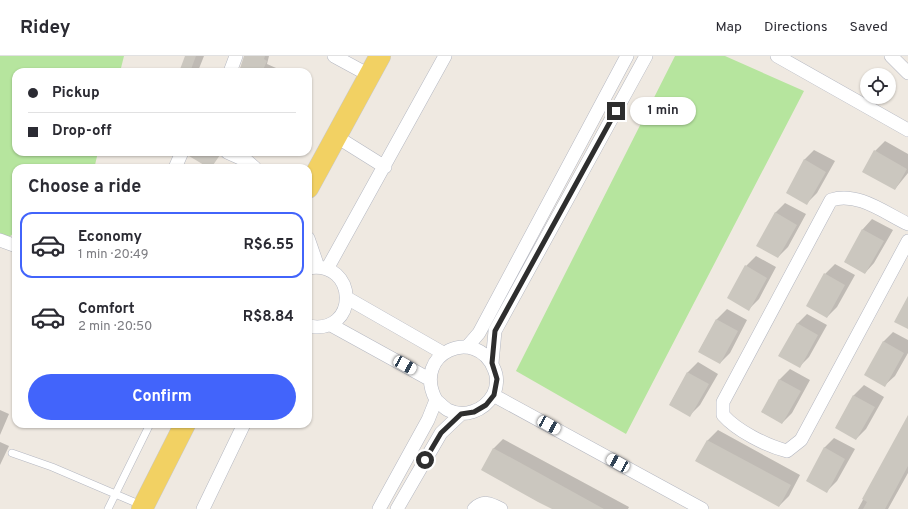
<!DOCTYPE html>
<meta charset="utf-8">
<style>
body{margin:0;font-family:Overpass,sans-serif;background:#f2f2f3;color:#2b2b33;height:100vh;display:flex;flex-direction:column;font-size:15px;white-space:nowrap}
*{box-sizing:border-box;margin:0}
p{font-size:13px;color:#7c7c81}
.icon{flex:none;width:22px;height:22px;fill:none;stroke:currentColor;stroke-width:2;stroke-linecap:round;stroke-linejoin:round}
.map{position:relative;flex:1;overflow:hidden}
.drawer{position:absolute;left:12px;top:108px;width:300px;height:264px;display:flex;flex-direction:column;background:#fff;border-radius:12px;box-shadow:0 1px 3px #0004}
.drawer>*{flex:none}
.top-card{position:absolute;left:12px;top:12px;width:300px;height:88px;border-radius:12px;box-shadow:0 1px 3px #0004;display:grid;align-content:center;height:88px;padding:0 16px;background:#fff}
.controls{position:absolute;left:860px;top:12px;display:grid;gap:8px}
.controls a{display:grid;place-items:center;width:36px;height:36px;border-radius:50%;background:#fff;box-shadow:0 1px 3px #0004;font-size:20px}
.end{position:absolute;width:18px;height:18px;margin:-9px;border:5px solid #2e2e2e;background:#fff;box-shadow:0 0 0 2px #fff}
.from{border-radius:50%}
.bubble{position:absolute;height:28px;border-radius:14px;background:#fff;box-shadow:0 1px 3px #0004;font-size:13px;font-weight:700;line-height:28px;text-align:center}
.car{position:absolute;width:12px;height:24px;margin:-12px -6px;border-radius:5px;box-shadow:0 0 3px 1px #0007;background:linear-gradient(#fff 24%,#345 0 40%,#fff 0 76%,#345 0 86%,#fff 0)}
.top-card b{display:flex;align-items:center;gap:14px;height:38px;font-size:15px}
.top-card b+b{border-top:1px solid #e1e1e2}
.top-card i{width:10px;height:10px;background:#2b2b33}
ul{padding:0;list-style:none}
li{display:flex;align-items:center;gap:12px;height:66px;margin:0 8px 6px;padding:0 8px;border:2px solid transparent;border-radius:12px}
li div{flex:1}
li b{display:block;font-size:15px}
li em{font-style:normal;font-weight:700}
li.active{border-color:#4264fb}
li>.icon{width:36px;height:36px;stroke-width:1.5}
h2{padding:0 16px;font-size:18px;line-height:48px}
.action{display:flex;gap:8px;margin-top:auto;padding:8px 16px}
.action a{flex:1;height:46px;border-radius:24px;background:#4264fb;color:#fff;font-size:16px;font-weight:700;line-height:46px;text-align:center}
header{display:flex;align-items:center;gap:24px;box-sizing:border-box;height:56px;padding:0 20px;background:#fff;border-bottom:1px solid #e1e1e2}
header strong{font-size:19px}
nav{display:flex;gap:22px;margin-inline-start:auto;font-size:14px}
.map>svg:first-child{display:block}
</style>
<header>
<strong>Ridey</strong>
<nav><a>Map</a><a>Directions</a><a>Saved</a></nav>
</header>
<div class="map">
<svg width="908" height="453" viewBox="0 0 908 453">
<rect width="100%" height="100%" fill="#efe9e1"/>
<path fill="#b6e59e" d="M0 0H124L120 16H16V96H98L95 109 92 112H16V175L0 189Z
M675 0H725L804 35 626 378 516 315Z"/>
<path fill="#0003" d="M186 0H204L198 15 200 16H180Z
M245 0H269L267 8 285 16H239Z
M885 85 908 98V117L895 133 875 95Z
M814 94 835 105 817 137 807 147 804 104Z
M785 147 806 158 788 191 778 201 775 157Z
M872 163 893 174 874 207 865 217 845 206 863 173Z
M756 200 776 211 759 243 749 253 746 210Z
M835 208 855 219 837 251 827 261 825 218Z
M727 253 747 264 730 297 720 307 699 295 717 263Z
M807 258 827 269 809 301 799 311 797 268Z
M893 276 908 284V297L895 320 885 329 883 286Z
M698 306 718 318 700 349 690 359 670 348 688 316Z
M790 313 810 324 792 357 782 367 762 356 780 323Z
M864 329 884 341 866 373 856 383 836 371 854 339Z
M0 354 9 358 0 379Z
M908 361V417L888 453H858Z
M718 374 800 419 789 440 779 450 697 404 708 384Z
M834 382 855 393 837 425 827 435 824 392Z
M503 383 629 451 628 453H555L493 393Z
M0 386 9 390 0 409Z"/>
<path fill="#cbc7bf" d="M185 0H196L190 16H179Z
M244 0H265L264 3 267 5 262 16H239Z
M874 94 907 113 895 134 862 116Z
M190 96H219L220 99 211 112H209L189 100Z
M804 103 826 116 807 149 786 137Z
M775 156 797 169 778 202 756 190Z
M862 173 884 185 865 218 844 206Z
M745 209 767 222 749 255 727 242Z
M824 217 845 229 827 262 806 250Z
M908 240V273L894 266Z
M716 263 738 275 720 308 698 296Z
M797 267 818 279 800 312 778 300Z
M883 285 904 297 885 331 864 319Z
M687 316 709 328 690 361 669 349Z
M779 323 801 335 782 368 761 356Z
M853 339 875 351 856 384 835 372Z
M908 359V410L885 453H863L867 446 862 443Z
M707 384 791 429 779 451 695 405Z
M824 391 845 403 827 437 806 425Z
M493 392 519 406 604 453H552L538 446 481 414Z"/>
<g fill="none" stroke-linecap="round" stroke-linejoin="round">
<g stroke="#b4b7c1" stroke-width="8">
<path id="service" d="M12 397 52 411 141 449
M108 453 150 368"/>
</g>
<g stroke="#b4b7c1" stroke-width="14">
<path id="minor" d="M334 0 369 19
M777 0 908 74
M891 0 908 17
M230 16 236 0
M337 81 385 111
M227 96 247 105 255 112
M175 112 182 96
M908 168C885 157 857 135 831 144L723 346V359C737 375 767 390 787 395L801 384 908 185
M308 182 318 211
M0 184 16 190
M308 212C358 203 360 280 308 270
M327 213 445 0
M347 242 443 297
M331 269 429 323
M467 291 479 277 627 0
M492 307 495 275 646 0
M493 339 702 453
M203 453 244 368
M379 453 428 364 436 344C411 296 477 270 494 313 498 321 497 332 493 339 484 355 464 362 448 354 444 352 440 347 436 344
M397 453 441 377 461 358
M474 453C483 444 490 447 501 453"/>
</g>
<g stroke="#c9c9c9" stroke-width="22">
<path id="primary" d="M308 132 380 0
M142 453 185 368"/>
</g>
<use href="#service" stroke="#fff" stroke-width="7"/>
<use href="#minor" stroke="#fff" stroke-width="13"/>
<use href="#primary" stroke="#f2d163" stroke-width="21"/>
</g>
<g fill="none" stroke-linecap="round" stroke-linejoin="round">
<path stroke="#2e2e2e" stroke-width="5" d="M425 404 441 377 461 358 474 356 486 349 494 339 497 323 492 307 495 275 616 55"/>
</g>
</svg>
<div class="controls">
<a><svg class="icon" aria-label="locate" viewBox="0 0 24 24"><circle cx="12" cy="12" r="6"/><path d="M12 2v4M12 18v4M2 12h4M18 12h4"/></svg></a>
</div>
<i class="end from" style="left:425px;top:404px"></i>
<i class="end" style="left:616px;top:55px"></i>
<div class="bubble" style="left:630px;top:41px;width:66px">1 min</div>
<i class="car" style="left:405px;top:309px;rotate:119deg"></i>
<i class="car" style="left:549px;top:369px;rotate:119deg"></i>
<i class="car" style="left:618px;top:407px;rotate:299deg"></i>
<div class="top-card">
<b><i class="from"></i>Pickup</b>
<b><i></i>Drop-off</b>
</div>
<section class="drawer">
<h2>Choose a ride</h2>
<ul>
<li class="active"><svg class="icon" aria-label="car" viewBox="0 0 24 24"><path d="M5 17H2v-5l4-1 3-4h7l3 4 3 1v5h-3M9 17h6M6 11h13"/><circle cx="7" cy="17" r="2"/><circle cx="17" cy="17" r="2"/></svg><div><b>Economy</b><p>1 min · 20:49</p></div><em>R$6.55</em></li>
<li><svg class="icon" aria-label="car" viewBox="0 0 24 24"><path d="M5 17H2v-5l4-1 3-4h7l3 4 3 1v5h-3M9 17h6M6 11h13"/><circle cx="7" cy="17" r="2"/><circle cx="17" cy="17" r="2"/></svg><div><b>Comfort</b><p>2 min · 20:50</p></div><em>R$8.84</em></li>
</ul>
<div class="action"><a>Confirm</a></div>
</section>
</div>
